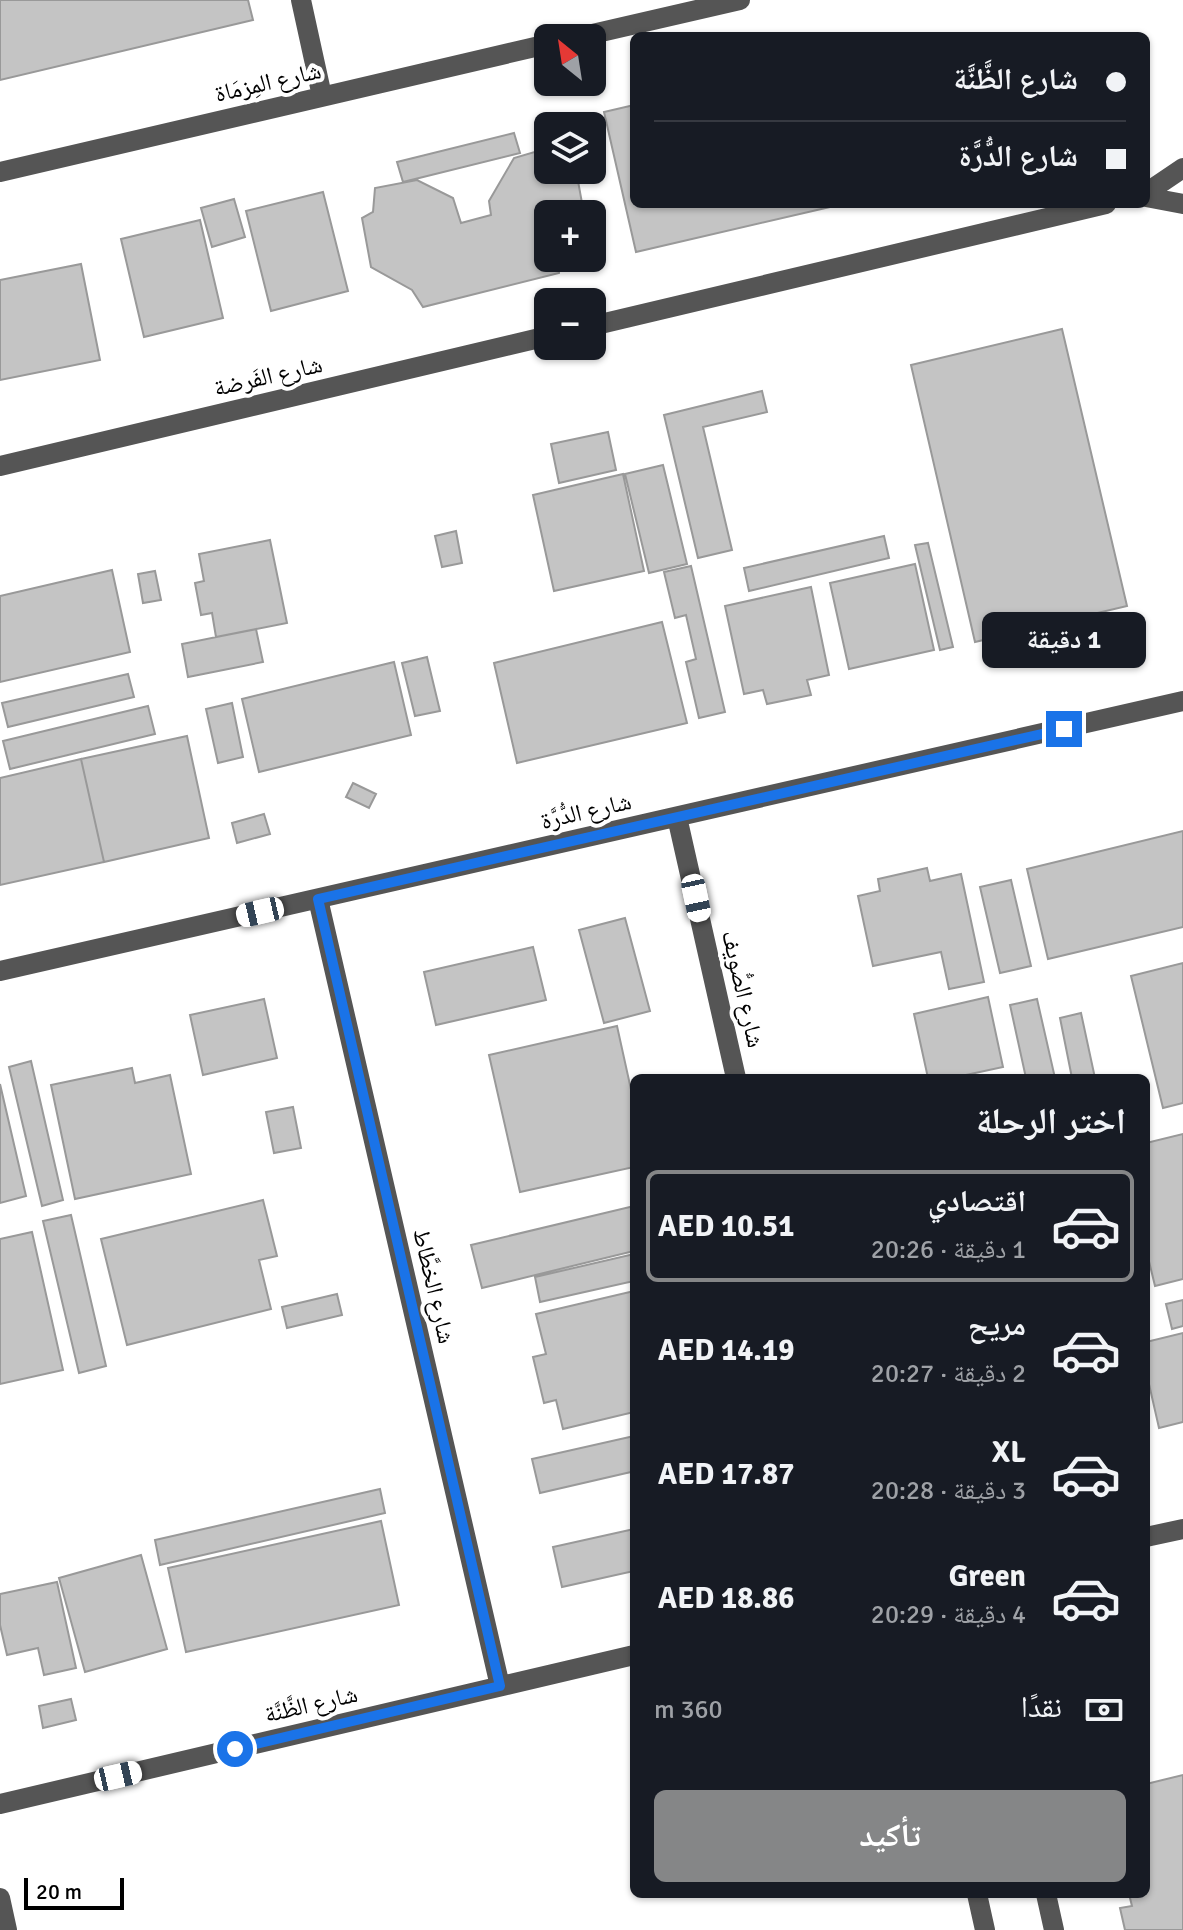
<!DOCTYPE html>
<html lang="ar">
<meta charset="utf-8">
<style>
body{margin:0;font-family:Signika,"Noto Naskh Arabic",sans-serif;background:#20242c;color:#f1f3f6;direction:rtl;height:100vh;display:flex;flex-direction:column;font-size:30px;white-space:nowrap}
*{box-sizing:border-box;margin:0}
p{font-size:26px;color:#9ea1a6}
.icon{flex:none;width:44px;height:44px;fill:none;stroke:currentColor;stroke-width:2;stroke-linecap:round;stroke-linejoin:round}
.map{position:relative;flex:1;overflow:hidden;direction:ltr}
.details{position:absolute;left:630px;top:1074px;width:520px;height:824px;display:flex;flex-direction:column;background:#171b24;border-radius:12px;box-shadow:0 2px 6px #0004;direction:rtl}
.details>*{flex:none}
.top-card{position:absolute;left:630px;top:32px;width:520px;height:176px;border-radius:12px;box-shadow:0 2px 6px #0004;direction:rtl;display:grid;align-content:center;height:176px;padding:0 24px;background:#171b24}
.needle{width:52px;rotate:330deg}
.controls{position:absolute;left:534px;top:24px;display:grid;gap:16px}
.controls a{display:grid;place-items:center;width:72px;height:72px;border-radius:12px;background:#171b24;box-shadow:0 2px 6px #0004;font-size:40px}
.scale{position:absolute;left:24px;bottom:20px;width:100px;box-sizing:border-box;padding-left:8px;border:4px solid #000;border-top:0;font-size:22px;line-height:28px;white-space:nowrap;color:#000;-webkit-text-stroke:6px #fff;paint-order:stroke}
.end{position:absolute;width:36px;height:36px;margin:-18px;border:10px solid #1a73e8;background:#fff;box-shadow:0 0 0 4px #fff}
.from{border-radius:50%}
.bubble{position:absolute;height:56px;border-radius:12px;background:#171b24;box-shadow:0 2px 6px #0004;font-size:26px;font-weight:700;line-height:56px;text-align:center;direction:rtl}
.car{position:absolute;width:24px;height:48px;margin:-24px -12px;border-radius:10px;box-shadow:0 0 6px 2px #0007;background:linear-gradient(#fff 24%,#345 0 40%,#fff 0 76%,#345 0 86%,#fff 0)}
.top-card b{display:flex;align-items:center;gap:28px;height:76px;font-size:30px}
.top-card b+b{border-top:2px solid #363941}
.top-card i{width:20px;height:20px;background:#f1f3f6}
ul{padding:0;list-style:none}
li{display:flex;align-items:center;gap:24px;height:112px;margin:0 16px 12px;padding:0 8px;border:4px solid transparent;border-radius:12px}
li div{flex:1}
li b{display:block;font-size:30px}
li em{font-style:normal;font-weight:700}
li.active{border-color:#858687}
li>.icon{width:72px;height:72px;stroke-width:1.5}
h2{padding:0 24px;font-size:36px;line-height:96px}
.pay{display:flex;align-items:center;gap:20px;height:88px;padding:0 24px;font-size:30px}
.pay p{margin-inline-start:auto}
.action{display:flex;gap:16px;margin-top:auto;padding:16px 24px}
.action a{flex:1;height:92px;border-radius:12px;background:#858687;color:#fff;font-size:32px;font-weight:700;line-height:92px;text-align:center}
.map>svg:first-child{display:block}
</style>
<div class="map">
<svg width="1183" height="1930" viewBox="0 0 1183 1930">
<rect width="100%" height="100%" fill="#fff"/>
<path fill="#c4c4c4" stroke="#999" stroke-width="2" d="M0 0H248L253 20 0 80Z
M634 105V204H843L636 252 604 112Z
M514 133 520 153 403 182 397 162Z
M548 148V170H576L584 214H548V258H560L559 273 423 307 412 290 371 267 362 218 373 212 375 188 417 180 453 198 461 223 491 215 489 201 514 158Z
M323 192 348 291 271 311 246 211Z
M234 199 245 237 212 247 201 208Z
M200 220 223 318 144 337 121 239Z
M81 264 100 360 0 380V280Z
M1062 329 1127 606 975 642 911 365Z
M762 391 767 412 703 427 732 550 698 558 664 415Z
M608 432 616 470 559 483 551 444Z
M663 465 687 564 649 573 625 474Z
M623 474 644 571 554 591 533 495Z
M456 531 462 563 442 567 435 536Z
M884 536 889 558 749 591 744 568Z
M270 540 287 623 216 637 212 613 201 615 195 583 204 581 199 554Z
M928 543 953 647 940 650 915 545Z
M915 564 934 650 849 669 830 583Z
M691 566 725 712 699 718 686 662 696 659 686 615 675 618 664 572Z
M112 570 130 652 0 682V596Z
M155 571 161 600 143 603 138 574Z
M811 587 829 675 807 680 811 695 767 704 763 690 744 694 725 606Z
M662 622 687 723 517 763 494 663Z
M256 629 263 662 188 677 182 644Z
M427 657 440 711 415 716 402 663Z
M394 662 411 735 259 772 242 699Z
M128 674 134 697 8 727 2 703Z
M232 703 243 757 218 763 206 709Z
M148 706 155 734 10 769 3 741Z
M187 736 209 838 104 862 81 759Z
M81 759 104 862 0 885V778Z
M353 783 376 794 369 808 346 797Z
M264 814 270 834 237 843 232 823Z
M1183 831V927L1048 959 1027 869Z
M927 868 930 881 961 874 984 982 949 989 941 952 873 966 858 896 880 891 878 879Z
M1011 880 1031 966 1000 973 980 887Z
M625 918 650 1011 604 1023 579 930Z
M533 947 546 1000 436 1025 424 972Z
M1183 963V1103L1163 1108 1131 976Z
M988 997 1003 1067 952 1078H928L914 1014Z
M264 999 277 1058 203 1075 190 1015Z
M1037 999 1055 1078H1026L1010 1005Z
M1081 1013 1095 1078H1072L1060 1018Z
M617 1026 634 1103V1167L520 1192 489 1055Z
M31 1061 63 1200 42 1206 9 1067Z
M132 1068 135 1083 170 1075 191 1174 75 1199 51 1085Z
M0 1084 26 1196 0 1203Z
M293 1107 301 1148 274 1153 266 1112Z
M1183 1134V1279L1155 1286 1146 1249V1143Z
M263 1200 277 1256 259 1260 271 1309 127 1345 101 1239Z
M634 1206V1251L482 1288 471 1245Z
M71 1215 106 1366 79 1373 43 1221Z
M32 1232 63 1370 0 1384V1239Z
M634 1254V1281L540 1302 535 1277Z
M634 1291V1412L563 1429 556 1400 544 1403 533 1357 546 1354 536 1314Z
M337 1294 342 1315 287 1328 282 1307Z
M1183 1300V1326L1172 1329 1166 1304Z
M1183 1333V1422L1159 1428 1146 1371V1342Z
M634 1436V1488L631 1472 540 1493 532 1459Z
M380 1489 385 1513 160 1565 155 1540Z
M381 1521 399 1605 186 1652 168 1568Z
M634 1529V1571L562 1587 553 1547Z
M141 1555 167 1649 85 1672 59 1578Z
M57 1582 76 1668 44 1675 38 1648 7 1655 0 1625V1594Z
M71 1699 76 1720 43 1728 39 1706Z
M1183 1775V1930H1125L1120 1908 1132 1906 1129 1894H1146V1784Z"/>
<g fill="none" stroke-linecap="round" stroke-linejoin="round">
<path stroke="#555" stroke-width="20" d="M301 0 322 96
M575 38 740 0
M0 172 548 44
M1146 193 1183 168
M1146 197 1183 204
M592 326 1106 204
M0 466 548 336
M677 817 736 1078
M318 899 500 1686
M0 971 1183 701
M1146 1537 1183 1529
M0 1804 634 1655
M977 1894 985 1930
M1046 1894 1054 1930
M0 1898 7 1930"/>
</g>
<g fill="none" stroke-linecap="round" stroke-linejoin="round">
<path stroke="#1a73e8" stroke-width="10" d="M235 1749 500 1686 318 899 1064 729"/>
</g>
<g text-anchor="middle" stroke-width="8" stroke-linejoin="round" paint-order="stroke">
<g font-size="24" fill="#000" stroke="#fff">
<text transform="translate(268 82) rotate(-13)" y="8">شارع المِزمَاة</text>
<text transform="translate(268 376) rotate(-13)" y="8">شارع الفَرضة</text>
<text transform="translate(586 811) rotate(-13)" y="8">شارع الدُّرَّة</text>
<text transform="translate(743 989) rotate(77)" y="8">شارع الصُّويف</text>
<text transform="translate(434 1286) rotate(77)" y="8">شارع الخطَّاط</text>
<text transform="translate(311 1704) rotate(-13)" y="8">شارع الظَّنَّة</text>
</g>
</g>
</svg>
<div class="controls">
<a><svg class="needle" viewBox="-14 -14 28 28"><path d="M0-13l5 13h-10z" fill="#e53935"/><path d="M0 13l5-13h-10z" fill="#9ea1a6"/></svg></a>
<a><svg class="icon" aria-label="layers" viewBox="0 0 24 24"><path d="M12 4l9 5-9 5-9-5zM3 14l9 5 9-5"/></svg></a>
<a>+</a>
<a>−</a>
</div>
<div class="scale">20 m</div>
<i class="end from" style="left:235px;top:1749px"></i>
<i class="end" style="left:1064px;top:729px"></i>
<div class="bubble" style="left:982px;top:612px;width:164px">1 دقيقة</div>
<i class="car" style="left:696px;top:898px;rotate:168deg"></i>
<i class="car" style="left:260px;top:912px;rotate:257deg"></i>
<i class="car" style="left:118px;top:1776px;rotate:77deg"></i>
<div class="top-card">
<b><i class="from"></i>شارع الظَّنَّة</b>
<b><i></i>شارع الدُّرَّة</b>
</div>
<section class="details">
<h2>اختر الرحلة</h2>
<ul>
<li class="active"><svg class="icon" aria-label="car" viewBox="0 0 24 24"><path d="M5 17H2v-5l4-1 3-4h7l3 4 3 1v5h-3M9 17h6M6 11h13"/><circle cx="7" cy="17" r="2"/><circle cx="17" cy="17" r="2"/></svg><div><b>اقتصادي</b><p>1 دقيقة · 20:26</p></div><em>AED 10.51</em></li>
<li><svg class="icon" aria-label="car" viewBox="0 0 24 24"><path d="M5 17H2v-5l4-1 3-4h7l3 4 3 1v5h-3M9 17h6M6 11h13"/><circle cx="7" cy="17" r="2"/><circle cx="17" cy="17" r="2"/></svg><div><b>مريح</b><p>2 دقيقة · 20:27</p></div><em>AED 14.19</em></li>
<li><svg class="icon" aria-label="car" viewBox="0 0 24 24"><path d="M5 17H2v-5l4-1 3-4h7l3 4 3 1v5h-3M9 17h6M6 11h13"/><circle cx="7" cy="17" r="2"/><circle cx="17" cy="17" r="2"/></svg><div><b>XL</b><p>3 دقيقة · 20:28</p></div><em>AED 17.87</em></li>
<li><svg class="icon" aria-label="car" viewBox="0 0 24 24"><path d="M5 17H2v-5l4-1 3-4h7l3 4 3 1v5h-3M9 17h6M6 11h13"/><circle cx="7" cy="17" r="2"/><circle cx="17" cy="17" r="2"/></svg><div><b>Green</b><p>4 دقيقة · 20:29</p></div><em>AED 18.86</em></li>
</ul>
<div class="pay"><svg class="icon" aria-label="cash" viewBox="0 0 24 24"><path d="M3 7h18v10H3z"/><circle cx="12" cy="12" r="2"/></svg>نقدًا<p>360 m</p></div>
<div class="action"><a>تأكيد</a></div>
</section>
</div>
